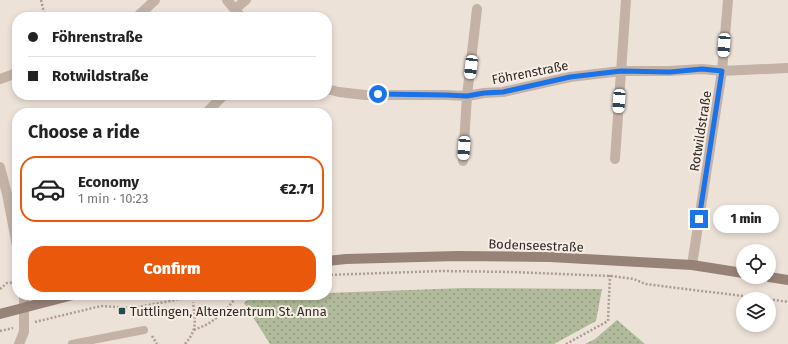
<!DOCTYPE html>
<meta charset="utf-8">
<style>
body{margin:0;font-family:"Fira Sans",sans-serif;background:#f6f6f6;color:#222;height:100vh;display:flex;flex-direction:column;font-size:15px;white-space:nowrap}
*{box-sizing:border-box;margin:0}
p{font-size:13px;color:#767676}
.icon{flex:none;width:22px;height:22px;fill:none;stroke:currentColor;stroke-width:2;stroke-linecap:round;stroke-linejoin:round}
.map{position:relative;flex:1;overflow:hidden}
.drawer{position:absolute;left:12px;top:108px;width:320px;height:192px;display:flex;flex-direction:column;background:#fff;border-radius:16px;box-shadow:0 2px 6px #0003}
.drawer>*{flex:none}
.hud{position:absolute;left:12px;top:12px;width:320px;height:88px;border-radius:16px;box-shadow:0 2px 6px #0003;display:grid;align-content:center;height:88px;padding:0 16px;background:#fff}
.buttons{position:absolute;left:736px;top:244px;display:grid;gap:8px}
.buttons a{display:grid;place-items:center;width:40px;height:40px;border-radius:50%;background:#fff;box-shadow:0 2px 6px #0003;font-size:20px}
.end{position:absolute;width:18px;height:18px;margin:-9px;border:5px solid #1a73e8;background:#fff;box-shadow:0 0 0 2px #fff}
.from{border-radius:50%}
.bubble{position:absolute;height:28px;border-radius:14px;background:#fff;box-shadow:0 2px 6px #0003;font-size:13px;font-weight:800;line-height:28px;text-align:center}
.car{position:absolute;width:12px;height:24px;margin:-12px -6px;border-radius:5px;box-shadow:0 0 3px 1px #0007;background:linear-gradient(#fff 24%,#345 0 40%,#fff 0 76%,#345 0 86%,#fff 0)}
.hud b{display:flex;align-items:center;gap:14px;height:38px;font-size:15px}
.hud b+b{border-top:1px solid #e0e0e0}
.hud i{width:10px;height:10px;background:#222}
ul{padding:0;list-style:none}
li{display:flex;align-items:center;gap:12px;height:66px;margin:0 8px 6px;padding:0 8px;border:2px solid transparent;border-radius:16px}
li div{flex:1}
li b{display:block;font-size:15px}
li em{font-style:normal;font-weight:800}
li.on{border-color:#ea580c}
li>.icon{width:36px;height:36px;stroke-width:1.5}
h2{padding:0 16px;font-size:18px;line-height:48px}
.primary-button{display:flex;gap:8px;margin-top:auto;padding:8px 16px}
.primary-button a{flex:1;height:46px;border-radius:16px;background:#ea580c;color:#fff;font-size:16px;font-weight:800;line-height:46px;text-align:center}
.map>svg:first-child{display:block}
</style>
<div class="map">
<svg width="788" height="344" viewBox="0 0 788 344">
<defs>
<pattern id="grass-dots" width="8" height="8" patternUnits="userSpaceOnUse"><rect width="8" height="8" fill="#b1ba9a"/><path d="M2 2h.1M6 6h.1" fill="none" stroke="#91977d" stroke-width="1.8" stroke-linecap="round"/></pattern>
</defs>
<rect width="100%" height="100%" fill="#ede2d8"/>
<path fill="url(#grass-dots)" d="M464 288 602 289 596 321 554 344H270L244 303 253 295H327V293Z
M617 320 645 344H585L595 339Z"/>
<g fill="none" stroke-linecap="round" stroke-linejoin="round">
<path stroke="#af9c91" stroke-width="2.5" stroke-dasharray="2 2" stroke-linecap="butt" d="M41 0 45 17
M327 275 442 271 513 272 610 276 634 279 645 284 767 299
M0 289 7 283 17 282
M769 299 788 302
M35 322 101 306 132 308 203 295
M194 330 208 324 222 314 236 298 237 295
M0 331 13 328
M152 336 157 344
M185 344C198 329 195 320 193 302
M566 344 608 321 610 275"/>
<path stroke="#c4b2a6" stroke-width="8" d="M72 344 144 330"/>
<path stroke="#c4b2a6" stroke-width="10" d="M227 0 241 17
M235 9 246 0
M137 17 155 0
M0 79 17 73
M327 89 339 92 365 95H446L467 96 484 93 503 92 570 77 621 71H669L702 69 722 71 788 68
M206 113 224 95
M615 159 626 0
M463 161 467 96 477 9
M0 167 7 194 17 246
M692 265 722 71 728 0
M19 344 24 332V295"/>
<path stroke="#978278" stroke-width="10" d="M327 261 346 259 457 256 550 257 692 265 743 273
M769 277 788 280
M0 314 73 295"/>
</g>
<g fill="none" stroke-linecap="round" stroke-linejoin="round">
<path stroke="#1a73e8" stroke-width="5" d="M378 94 446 95 467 96 484 93 503 92 570 77 621 71 670 72 702 69 722 71 699 219"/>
</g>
<rect fill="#214d4d" stroke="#f6ede4" stroke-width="1.5" x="118" y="307" width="8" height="8" rx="2"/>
<g text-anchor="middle" stroke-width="4" stroke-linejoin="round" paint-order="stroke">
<g font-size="13" fill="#312926" stroke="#f6ede4">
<text transform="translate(530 72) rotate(-11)" y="5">Föhrenstraße</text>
<text transform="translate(700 131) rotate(-81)" y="5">Rotwildstraße</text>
<text transform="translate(536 245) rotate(2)" y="5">Bodenseestraße</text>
</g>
<g font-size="13" fill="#312926" stroke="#f6ede4" text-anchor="start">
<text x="130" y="316">Tuttlingen, Altenzentrum St. Anna</text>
</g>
</g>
</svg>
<div class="buttons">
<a><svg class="icon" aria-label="locate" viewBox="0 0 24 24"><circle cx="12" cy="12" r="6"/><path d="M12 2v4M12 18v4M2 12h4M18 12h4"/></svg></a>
<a><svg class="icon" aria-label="layers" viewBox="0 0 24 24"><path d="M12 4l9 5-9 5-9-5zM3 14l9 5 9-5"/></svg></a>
</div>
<i class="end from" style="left:378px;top:94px"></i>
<i class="end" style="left:699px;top:219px"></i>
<div class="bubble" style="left:713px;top:205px;width:66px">1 min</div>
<i class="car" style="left:724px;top:45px;rotate:184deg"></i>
<i class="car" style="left:471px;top:67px;rotate:187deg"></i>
<i class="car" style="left:619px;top:101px;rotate:184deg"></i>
<i class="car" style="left:464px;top:148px;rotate:184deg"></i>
<div class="hud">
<b><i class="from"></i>Föhrenstraße</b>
<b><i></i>Rotwildstraße</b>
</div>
<section class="drawer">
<h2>Choose a ride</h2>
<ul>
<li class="on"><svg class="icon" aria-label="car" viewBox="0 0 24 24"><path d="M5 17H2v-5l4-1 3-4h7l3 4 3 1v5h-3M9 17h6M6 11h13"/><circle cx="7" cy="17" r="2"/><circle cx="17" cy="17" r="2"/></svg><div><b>Economy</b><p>1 min · 10:23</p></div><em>€2.71</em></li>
</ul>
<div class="primary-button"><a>Confirm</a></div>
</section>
</div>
